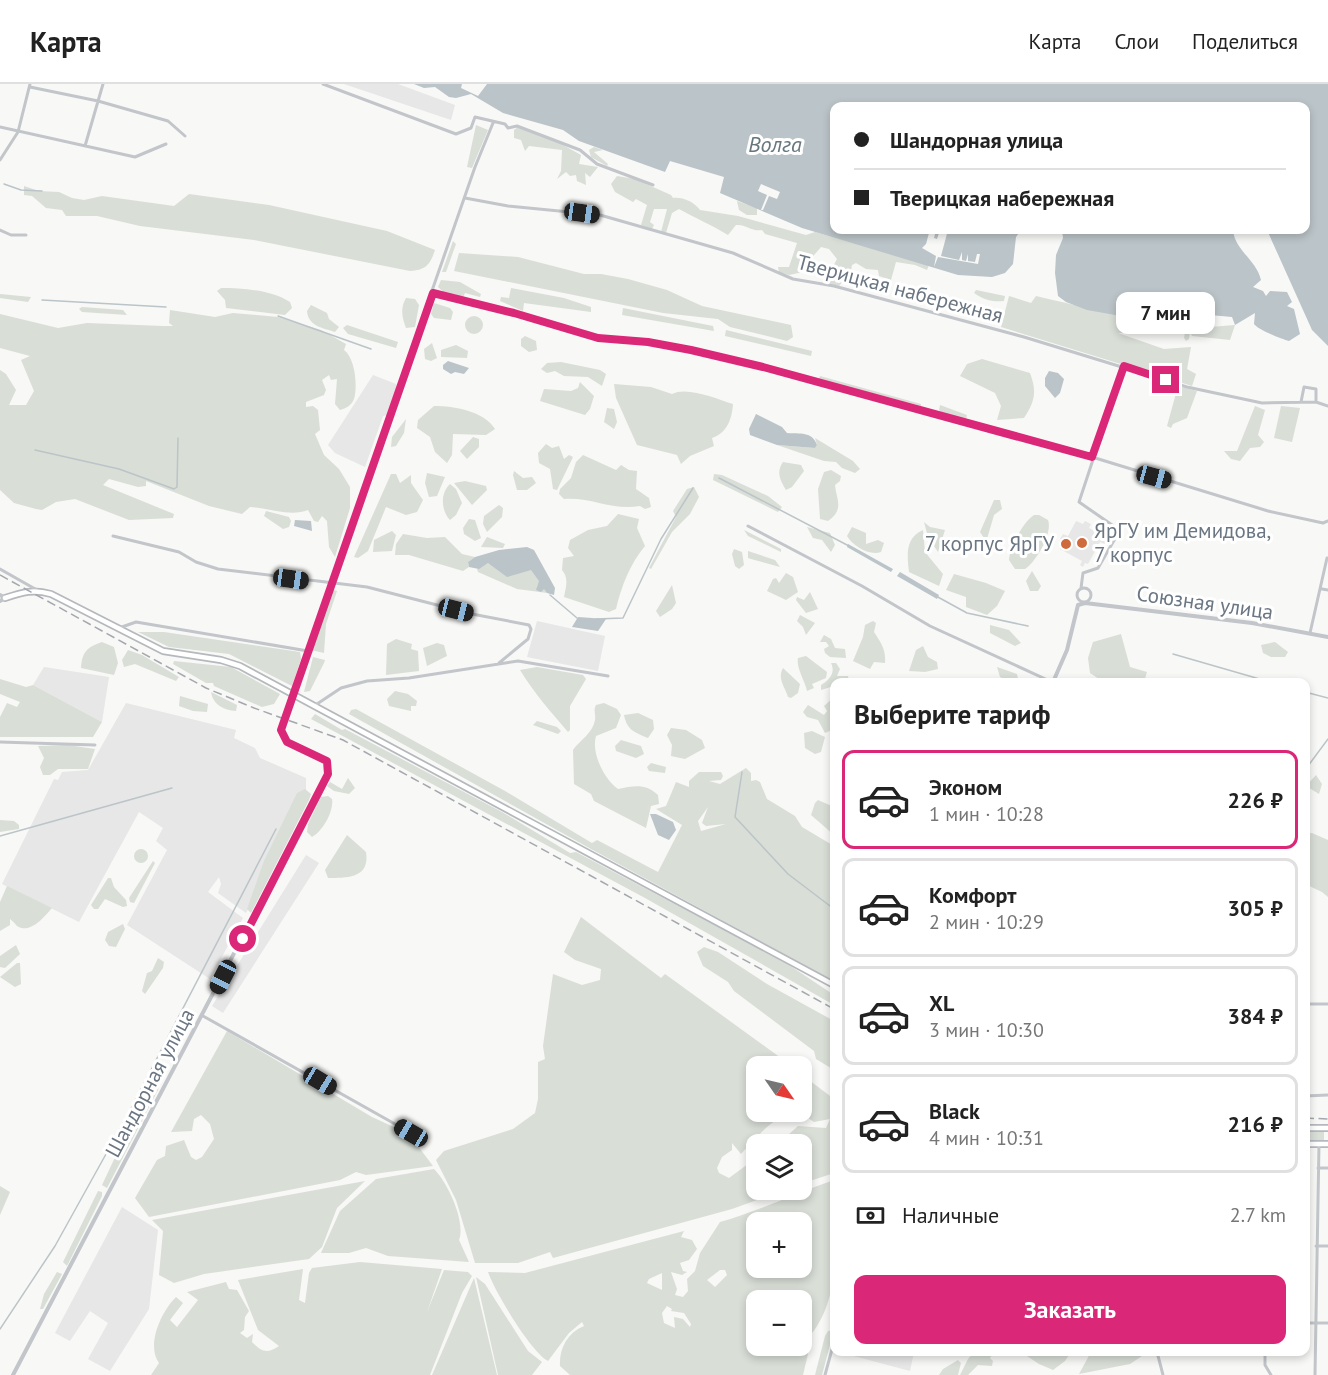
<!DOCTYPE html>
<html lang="ru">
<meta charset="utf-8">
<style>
body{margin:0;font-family:"PT Sans",sans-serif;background:#f2f2f2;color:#222;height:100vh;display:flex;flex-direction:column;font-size:22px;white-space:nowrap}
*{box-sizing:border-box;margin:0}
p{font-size:20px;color:#767676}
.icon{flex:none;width:33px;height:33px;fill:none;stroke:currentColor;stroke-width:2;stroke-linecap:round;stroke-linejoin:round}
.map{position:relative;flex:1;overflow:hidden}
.sheet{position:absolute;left:830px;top:594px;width:480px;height:678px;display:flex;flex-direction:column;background:#fff;border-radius:12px;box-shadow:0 3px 9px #0003}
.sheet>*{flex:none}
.guide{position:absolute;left:830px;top:18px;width:480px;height:132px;border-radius:12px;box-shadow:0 3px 9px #0003;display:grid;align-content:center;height:132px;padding:0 24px;background:#fff}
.needle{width:39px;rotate:124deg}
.tools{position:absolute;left:746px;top:972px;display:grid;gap:12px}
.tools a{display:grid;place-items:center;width:66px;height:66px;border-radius:12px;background:#fff;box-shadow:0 3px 9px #0003;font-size:30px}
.end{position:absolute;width:27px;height:27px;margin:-14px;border:8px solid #db2777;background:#fff;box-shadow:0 0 0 3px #fff}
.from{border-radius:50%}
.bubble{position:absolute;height:42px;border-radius:12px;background:#fff;box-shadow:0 3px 9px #0003;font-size:20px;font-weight:700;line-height:42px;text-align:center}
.car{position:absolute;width:18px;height:36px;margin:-18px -9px;border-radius:8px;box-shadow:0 0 4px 2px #0007;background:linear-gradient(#222 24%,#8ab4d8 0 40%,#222 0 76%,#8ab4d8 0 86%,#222 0)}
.guide b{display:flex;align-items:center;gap:21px;height:57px;font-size:22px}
.guide b+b{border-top:2px solid #e0e0e0}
.guide i{width:15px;height:15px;background:#222}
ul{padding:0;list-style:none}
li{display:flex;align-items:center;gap:18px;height:99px;margin:0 12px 9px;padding:0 12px;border:3px solid #e0e0e0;border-radius:12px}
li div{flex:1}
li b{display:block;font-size:22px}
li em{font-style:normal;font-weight:700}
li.selected{border-color:#db2777}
li>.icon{width:54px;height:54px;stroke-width:1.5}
h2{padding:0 24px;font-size:27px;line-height:72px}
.pay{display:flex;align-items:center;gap:15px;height:66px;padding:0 24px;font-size:22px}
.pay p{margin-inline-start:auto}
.cta{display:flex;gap:12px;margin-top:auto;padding:12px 24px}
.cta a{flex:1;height:69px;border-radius:12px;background:#db2777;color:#fff;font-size:24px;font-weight:700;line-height:69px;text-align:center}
header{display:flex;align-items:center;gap:36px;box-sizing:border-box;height:84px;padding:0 30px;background:#fff;border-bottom:2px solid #e0e0e0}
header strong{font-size:28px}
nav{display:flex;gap:33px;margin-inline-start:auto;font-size:21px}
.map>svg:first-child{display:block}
</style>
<header>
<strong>Карта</strong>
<nav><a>Карта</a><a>Слои</a><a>Поделиться</a></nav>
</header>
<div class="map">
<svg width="1328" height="1291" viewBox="0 0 1328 1291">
<rect width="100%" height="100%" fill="#f8f8f6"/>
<path fill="#e6e7e6" d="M344 0H398L455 21 451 36Z
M373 291 396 300 397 306 387 331 383 332 365 383 335 369 328 361Z
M1076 437 1083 440 1085 437 1091 440 1089 444 1104 452 1103 454 1106 457 1105 460 1100 458 1088 480 1085 479 1083 483 1080 481 1082 477 1060 465 1064 458 1060 455 1063 450 1068 452Z
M537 537 605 552 598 587 527 573Z
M44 583 109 593 102 638 33 601Z
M126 619 236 646 234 654 255 664 260 674 306 694V710L246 829 218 809 221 800 219 793 208 808 243 834 210 895 127 841 167 766 156 757 163 744 139 728 79 838 2 800 54 695 58 696 62 688 88 686Z
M306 771 319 779 223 929 212 922Z
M122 1123 158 1146 149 1225 110 1287 88 1275 108 1239 90 1227 70 1257 55 1249Z
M851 1268H914L910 1287 850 1271Z"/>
<path fill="#d9ded7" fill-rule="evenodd" d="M476 41 488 46 472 84 467 83Z
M518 43 556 57 581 71 579 80 598 83 590 93 585 89 586 101 577 97 576 91 570 92 566 88 557 95 561 87 562 66 529 62 525 67 521 56 514 54V46Z
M594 63 603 66 594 68 608 80 607 82 591 73 589 66Z
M617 92 635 95 671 111 673 114C683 113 694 118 700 126L738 132 806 151 815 148 929 181 927 186 915 181 896 178 891 196 879 192 878 186 866 185 856 179 852 181 851 187 839 202 824 199 823 187H828L829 190 837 175 829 165 821 163 809 177 808 187 789 191 779 188 778 183H789L797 159 765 150 762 146C752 148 746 140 736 141L728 151C712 141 695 134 679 125L672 129 666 149 661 148 667 125H654L650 138 654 141 652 145 641 141 647 121 636 115 633 118 615 108 611 100Z
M24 102 39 107 59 108 72 114 84 116 102 112 174 122 189 110 269 121 387 147 435 166C430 181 426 186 410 187L254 156 140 142 97 132H66L62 126 46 124 32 112 24 111Z
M737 117 757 124V131H747L739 126Z
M453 157 456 160 446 188H442Z
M459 169 518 173 584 190H601L628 195 667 206 702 222 791 241 793 253 787 257 730 243 718 235 663 229 454 187Z
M441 196 460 198 481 210 480 213 465 209 462 216 449 213 438 203Z
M221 204C243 204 271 206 290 218L292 224 285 231 226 224 225 216 217 207Z
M511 204 564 214 591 223V228L524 219 523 227 500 217 501 213 509 214Z
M976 206 1005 212 1004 217C992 218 984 216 974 209Z
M0 210 31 213 28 218 0 214Z
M1009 212 1031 219 1036 212C1075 221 1113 231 1154 236V249H1118L1164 265 1191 263 1187 285 1196 290 1192 302 1001 243Z
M406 214 415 215 419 221 415 243 406 244C402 234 400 224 406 214Z
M434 219 450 224 453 228 451 236 434 234 431 230Z
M311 221 327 229 329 235 339 243 335 248C323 244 308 242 307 227Z
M82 223 123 226 127 231 82 228 79 225Z
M623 224 713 242 714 247 622 231Z
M170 226 215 233 233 229 278 233 321 246 346 260 344 266C355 274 358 302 354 315 351 322 346 324 340 326L335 320 337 295 331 296 329 291 322 296 326 306 324 311 306 318V323L313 322 318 326 320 346 315 350 324 371 339 385 350 403V424L335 473 329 463 327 437 322 432 318 438 314 437 308 426C290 433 270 424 250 423L242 430 209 422 146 397V402L138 403 109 395 103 401 174 430 173 434 129 436 75 415 56 418 42 426 36 425 14 419 0 406V286L6 290 16 306 9 321H26L34 307 21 276 30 272 0 264V230L58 244 87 239 163 242H173L169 239Z
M465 241a9 9 0 1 1 18 0a9 9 0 1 1-18 0Z
M347 241 398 258 396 264 348 250 343 244Z
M1235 241 1230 256 1192 252 1190 248 1189 255 1186 257 1184 254 1186 243Z
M726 246 812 267 811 272 725 252Z
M525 252 536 257 537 266 529 268 521 262V255Z
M432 259 437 274 431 277 425 275 424 265Z
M456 261 468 267 467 274 441 273V266Z
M982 275 1030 289C1037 308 1035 317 1024 334L997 336 1001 322 995 309 960 292 967 280Z
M561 278 600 286 606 290 602 302 588 293 564 292 555 287 547 289 541 285 547 279Z
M820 292 921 320V322L819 295Z
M580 298 594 312 590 325 585 331 540 317 544 305 571 307 578 304Z
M614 300 651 303 672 310C687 302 717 315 733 320 732 335 727 349 712 354L714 362 690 372 681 380 677 371 637 361 616 314Z
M1178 302 1197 307 1187 334 1173 340 1171 344 1167 342Z
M940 321 967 331 966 336 943 330 939 326Z
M434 322C454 322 484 327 495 345L486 351 453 350 452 371 447 379 435 368 430 353 417 344 418 336Z
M1255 322 1265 326 1258 351 1264 358 1260 363 1250 364 1240 377 1231 375 1224 367H1237Z
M1281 322 1300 324 1292 358 1274 354Z
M607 324 614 325 617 338 614 345 604 338Z
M406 335 404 349 396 362 391 363 392 353Z
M473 353 479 355V363L467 375 460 367Z
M815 354 853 377 860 385 855 389 842 384 836 378 824 377 777 361 815 364 817 361Z
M546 360 552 364 559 362 564 375 569 371 573 373 557 406 553 405 550 385 539 379 538 369Z
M583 371 616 386 621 381 629 386 637 387 636 405 649 414 651 423 645 425 640 422C612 427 592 413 564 415L559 410 560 405 571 394 576 378Z
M783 378 801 381 804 387 792 403 786 406C780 396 776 388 783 378Z
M831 386 841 392 840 397 835 401C836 415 845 425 828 437L820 435 818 405 824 388Z
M514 387 523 394 532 393 536 399 527 406H517L513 391Z
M427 389 445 393 437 412 429 413 425 399Z
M391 390H396L400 399 411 391V399L423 416 417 428 406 431 386 423 368 467 358 474 354 473Z
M714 390 722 391 768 412 782 423 778 428 713 396Z
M465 397 486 402 487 406 472 421 454 399Z
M450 400 456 405 462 419 456 431 450 436C441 427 440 409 450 400Z
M694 403 699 413 690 430 672 448 651 485 649 484 676 433 673 427 687 405Z
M994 416H1000L1002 425 994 431 987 455 984 454 980 448Z
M499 421 503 424 502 433 487 448 483 440 484 432Z
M266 427 289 433 291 437 289 443 283 445 264 432Z
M618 430 639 435 637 444 645 462C630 480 621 503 616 525L609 528 564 513C566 503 569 494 562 486L563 474 574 472 568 464 570 456 588 446 607 442Z
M1034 431H1039L1048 436C1053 449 1036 478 1025 485H1015L1009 476C1010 463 1023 438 1034 431Z
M469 435 475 436 481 454 475 457 464 450 463 444Z
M924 438 930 443 945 446 938 468 928 453Z
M807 443 830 449 835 461 831 468 822 456 813 454Z
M852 443 866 449V460L878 456 884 459 881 468C869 472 853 462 847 452Z
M744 446 781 465V468L748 452Z
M923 446 925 468 943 490 939 502 909 488C907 471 905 454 923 446Z
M392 447 396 451 392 467 373 468 374 456Z
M403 450 427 454 445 453 462 470 475 473 468 478 469 483 463 487 409 471H395L396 460Z
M487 453 505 460 503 464 481 463Z
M734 465 742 468 744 481 739 485 735 482 732 470Z
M748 467 775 476 780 483 751 475 748 474Z
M488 479 520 488 531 485 540 497 537 503 544 504 547 509 517 505 478 488 477 485Z
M1032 487 1041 502 1038 507H1030L1026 497Z
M786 489 793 493 798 508 786 516 767 507 773 495 776 494 779 499Z
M954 490 986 499 1005 507 997 522 987 531 966 523V513L946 506Z
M672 501 676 519 672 525 660 533 656 527Z
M331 505 337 507 326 540 324 569 311 566Z
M810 508 818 525 806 529 796 516 797 513 804 516Z
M800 531 815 539 806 551 803 543 797 537Z
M873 537 876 539 874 548C881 559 886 565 885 579L874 578 870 585 853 577 863 553 865 541Z
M990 541 1009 546 1021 559 1015 562 990 549Z
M138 548H164L300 568 301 575 292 602 229 570 169 563Z
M1121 550 1130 583 1147 588 1144 598 1102 597 1090 589 1088 574 1093 558Z
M824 551 831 555 835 564 845 565 846 574 830 573 825 569 824 565 829 562 826 558H820Z
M396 555 412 560 411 565 418 567 419 587 386 591 387 560Z
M102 558 114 563 118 579 114 591 81 584C82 568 87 563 102 558Z
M1275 558 1288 568 1285 573H1271L1263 569 1261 561Z
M437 559 444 561 447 572 427 582 423 564Z
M923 562 928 573 937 578 938 585 925 588 909 587 916 566Z
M128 566 142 571 179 593 176 597 135 580 124 583 122 576Z
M806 572 827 588 826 594 812 600 814 604 807 607C805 597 796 584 798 574Z
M313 573 325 576 324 579 310 607 304 608Z
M174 577 231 583 280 610 274 620 262 623 214 602 213 599H206L173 580Z
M831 579H836L840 585 837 592H848L849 598H834V602L821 606V601C829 596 836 589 831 579Z
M537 583 583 591 586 595 570 622V646L568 648C551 628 534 609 520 586Z
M997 583 1017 590 1018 595 1009 598 1000 593Z
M783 584 800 600 798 609 791 614 788 613C785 603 777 595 783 584Z
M0 595 26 603 33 601 102 638 93 653H0V633L7 619 17 623 20 618 0 610Z
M395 607 408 610 417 617 416 622H411V627L389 622 387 615Z
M211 608 237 621 236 627C224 626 213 621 211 608Z
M180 612 208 620 207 628 193 627 179 622Z
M834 613V645L825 649 818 636 807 633 803 628 808 621 824 631 827 627 824 622Z
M604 619 617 625 621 631 616 644 596 652C591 669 604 695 618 705 634 702 645 699 658 711L659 720 651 722 646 744 594 717 591 710 574 700 573 666C580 656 593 649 595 636 596 629 593 627 596 621Z
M356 625 505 707 592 759 597 756 658 788 682 741 656 725 666 722 676 698 689 703V697L699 688H721L723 692 721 696 709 697 720 700 746 684 751 689V697L756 696 760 698 767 715 795 732 802 743 834 762V897L591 765 349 630 351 626ZM708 723 702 739 706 742 726 740 701 747 698 737Z
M638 629 653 636 654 645 648 654C634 648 627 646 624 631Z
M315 630 342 646 345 645 502 728 570 769 576 768 783 877 834 911V921L645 814 311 635Z
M537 637 557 643 561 647 558 650 533 641Z
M671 644 686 646 702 656 705 664 685 675 671 672 672 661 667 651Z
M812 647 825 653 821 668 815 670 805 664 804 649Z
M621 656 641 662 644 670 636 674 616 667 615 662Z
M68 661 95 665 88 685H58L50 691H43L40 683 44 674 38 662Z
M651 679 666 683 665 689 649 687 647 683Z
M1316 691 1322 700 1319 710 1306 702Z
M348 694 355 704 349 710 334 707 327 702 330 698 342 705Z
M305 705 311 710 309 716 251 829 247 825 264 777 297 709Z
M328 712 332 715C334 727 323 747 312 753L307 748 308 740 321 713Z
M818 716 834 723V751L811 731 815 719Z
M0 736 14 737 19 741V745L0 748Z
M1312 749 1328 756V813L1322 808 1305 800V750Z
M347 751 366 768C370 794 348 794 328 794L325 786Z
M134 772a7 7 0 1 1 14 0a7 7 0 1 1-14 0Z
M153 777 155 779 134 819 130 818 129 814Z
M108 794H111L114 803 126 816 127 822 123 823 105 815 98 825H94L91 821Z
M7 802 52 824C45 832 30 851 17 842 15 840 13 837 10 835V841L0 847V818Z
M581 833 661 894 665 890 792 982H756V1028H795C773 1032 756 1054 741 1070L732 1059V1066L722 1073 717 1084 719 1089 729 1094 756 1074V1106H785L732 1125 553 1174 550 1168 518 1179H475L456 1116 436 1076 444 1067 513 1045 535 1029 538 1015V978L545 975 543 962 553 890 582 901 600 896 601 885 575 876 564 868Z
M123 840 125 845 116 863 109 862 105 856 108 848Z
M16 861 20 870 5 884 0 883V872Z
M704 863 718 868 767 900 834 937V986L816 975 814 967 734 907 728 898 703 882 697 868Z
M158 874 164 878 163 884 145 910 142 907 147 889 152 887Z
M17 879H20L21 900 15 903 0 893Z
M227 947 372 1033 409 1050 433 1082 366 1091 356 1088 340 1096 149 1133 135 1114 157 1076 165 1072 166 1062 184 1056 191 1073 196 1076 202 1073 214 1055 210 1040 201 1031 194 1035 192 1047 171 1048Z
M801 990 834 1015V1089L801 1100V1060H778L798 1042 826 1044 830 1035 814 1038 799 1028Z
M154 999 159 1002 158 1006 107 1104 102 1101 135 1031Z
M1305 1048H1324V1056L1305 1057Z
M434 1085C448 1099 466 1138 459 1156L469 1178 388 1172 366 1164 349 1169H321L340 1127 376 1095Z
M834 1096C834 1148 845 1218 805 1257L808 1270 803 1291H570L560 1282C559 1265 567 1249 584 1242L582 1238 569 1249 548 1277C530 1267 494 1206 488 1188L525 1189 684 1147 681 1153 692 1156 697 1165 689 1176 680 1179 683 1187 687 1188 682 1191 671 1188 677 1205 675 1211 683 1213 688 1207 687 1195 695 1187 700 1169 720 1138C759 1127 796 1109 834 1096ZM756 1138H801V1184H756ZM720 1186H725L727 1191 715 1203 707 1196ZM662 1189V1206L647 1199 649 1195ZM756 1216H801V1262H756ZM667 1222 672 1225 671 1227 684 1229 691 1240 690 1243 683 1235 674 1233 675 1244 664 1239 662 1229Z
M365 1097 337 1124 322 1163 309 1175 204 1190 174 1199 159 1191 163 1147 152 1136Z
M0 1102 10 1108 0 1131Z
M98 1107 102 1108V1112L67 1182 63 1178Z
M360 1178 442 1185 427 1228 444 1186 468 1188 472 1192 462 1209 430 1291H151L159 1279C146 1261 161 1228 176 1213L183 1219 170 1236 177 1243 198 1216 187 1208 226 1198 229 1205 237 1206 249 1227 245 1233 244 1246 240 1249 247 1254 253 1250 252 1258C262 1268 267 1270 279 1262L258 1246 238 1196 303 1185 299 1216 305 1219 309 1189 312 1184Z
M57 1188 62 1190 43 1225H40L44 1210Z
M476 1193 485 1200 528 1267 542 1278 532 1291H498Z
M474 1194 497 1291H432Z
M834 1246 822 1291H815L825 1252 828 1247Z
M974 1268H994L990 1274 993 1277 992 1282 978 1281 968 1291H960L968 1275Z
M1021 1268H1071L1065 1277 1053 1286 1039 1280Z
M1091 1268H1148L1130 1280 1079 1290Z
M958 1276 961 1279 958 1291H939L943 1285Z"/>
<path fill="#bbc4c8" d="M414 0H1328V262L1312 246 1267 146H1305V22H834V146H1021L1016 153 1013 180 1005 189 992 193 958 191 802 144 720 109 724 93 670 77 665 88 579 57 563 46 503 29 471 10 456 14 449 13 435 3 424 4Z
M1062 146H1233C1235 167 1256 175 1261 196L1253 203 1263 207 1266 212 1270 207 1287 208 1292 218 1287 222 1294 225 1300 250 1289 257C1281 255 1257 245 1254 240L1255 229 1235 241 1183 243 1087 226 1066 218 1058 212 1055 189 1056 171 1063 154Z
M448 277 469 284 464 290 455 288 451 290 443 285V281Z
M1049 287 1058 289 1064 295 1060 309 1055 314 1045 302V294Z
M756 330 782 343 787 349C800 350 812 347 817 361L815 364 777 361 750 351 749 345Z
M295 436 311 437 312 447 294 442Z
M848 460 893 485 891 488 847 463Z
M527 463 534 466 555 504 554 511 547 509 544 505 541 508 536 506 539 497 531 486 507 493 488 479 479 485 469 483 468 478 475 473 499 466Z
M900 488 939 511 937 515 897 492Z
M578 533 606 535 598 547 572 543Z
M650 730H656L673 738 676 746 669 756 658 751Z"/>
<path fill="#f8f8f6" d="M462 0H487L478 12 461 4Z
M761 100 780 108 777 115 769 112 763 126H761L767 111 758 107Z
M940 146H948L941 172 959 176 962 168V176L966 177 968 170V177L975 178 977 170H980L978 180 938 173 934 183 936 172 922 164 926 160 929 149 935 150 934 154 937 155Z
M1210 231 1232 233 1235 241 1210 243Z"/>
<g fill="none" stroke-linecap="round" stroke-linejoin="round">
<path stroke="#bbc4c8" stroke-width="1.5" d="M4 100 21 106 42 107
M42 216 166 223
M278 232 371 265
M35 366 119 385 174 405 177 403 178 354
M719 394 849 462
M550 511 577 534
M936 512 967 529 1028 542
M596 535 623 534 661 455 693 404
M1173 570 1270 598
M1305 608 1328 614
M1305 686 1328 655
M742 688 735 733 788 790 834 825
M0 752 172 704
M0 1245 55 1162 126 1034 276 745"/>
<g stroke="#b5b9bd" stroke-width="8">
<path id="secondary" d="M5 514C23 508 33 505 51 510L163 567 221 576 240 582 834 901
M1305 1044H1328
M1305 1060H1328"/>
</g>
<path stroke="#c2c5c9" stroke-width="3" d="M323 0 456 50 471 44 475 33 505 40 508 44 517 42 580 66 597 80 653 101
M30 3 98 17 168 37 185 52
M0 43 135 73 166 60
M85 62 103 0
M0 76 18 48 30 0
M465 114 508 122 600 131 733 169 793 195 834 202 1024 253 1187 303 1262 319 1316 318 1328 322
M0 146 11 151H26
M433 209 514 229 598 254 648 258 691 266 763 283 1092 373 1268 427 1323 439 1328 437
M1301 318 1304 303 1316 305V318
M748 442 862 502 930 542 1052 598
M113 452 179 468 196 478 218 485 367 503 472 530 529 541 531 545 528 555 499 579
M0 485 37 506
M1077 511a7 7 0 1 1 14 0a7 7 0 1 1-14 0Z
M1081 504 1083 489 1098 484 1116 453 1115 443 1079 418 1124 282
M1322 505 1328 506
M119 544 136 538 308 567
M1310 549 1327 474
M295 610 330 500 475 83 493 39
M314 622 341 604 367 597 409 594 518 577 608 592
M0 658 95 661
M1305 920H1328
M203 932 411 1049
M1305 1012 1328 1011
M1318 1084H1328
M1316 1162H1328
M1305 1239H1328
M1157 1268 1163 1291
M1265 1268V1281L1271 1291
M825 1291 834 1258
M1315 1291 1319 1060"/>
<path stroke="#c2c5c9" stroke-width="4" d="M0 511 5 514 0 517
M1053 598 1067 566 1078 521 1085 519 1252 539 1328 553
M13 1291 328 690 329 683C321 664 292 668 282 651L284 635 294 612"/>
<use href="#secondary" stroke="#fff" stroke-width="4.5"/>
<path stroke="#a4a8ae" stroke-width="1.5" stroke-dasharray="9 4.5" stroke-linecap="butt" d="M0 491 206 604 254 624 343 656 834 925
M1305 1034 1328 1035"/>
</g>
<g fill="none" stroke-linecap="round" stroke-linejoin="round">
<path stroke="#db2777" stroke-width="8" d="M243 855 328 690 327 677 287 658 281 646 433 209 514 229 598 254 648 258 691 266 763 283 1092 373 1124 282 1166 296"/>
</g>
<g fill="#cf6a3e" stroke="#fff" stroke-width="2">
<circle cx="1082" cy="459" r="6"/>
<circle cx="1066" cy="460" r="6"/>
</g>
<g text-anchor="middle" stroke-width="6" stroke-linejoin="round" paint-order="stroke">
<g font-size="21" fill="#6b7683" stroke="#fff">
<text transform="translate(900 205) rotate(15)" y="7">Тверицкая набережная</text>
<text transform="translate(1205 519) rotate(8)" y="7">Союзная улица</text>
<text transform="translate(150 999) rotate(-62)" y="7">Шандорная улица</text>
</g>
<g font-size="21" fill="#6b7683" stroke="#fff" text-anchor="start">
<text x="1094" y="454">ЯрГУ им Демидова,<tspan x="1094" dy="24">7 корпус</tspan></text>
<text x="1054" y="467" text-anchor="end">7 корпус ЯрГУ</text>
</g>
<g font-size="22" font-style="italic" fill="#67777f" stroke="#fff">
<text x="775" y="68">Волга</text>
</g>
</g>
</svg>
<div class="tools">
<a><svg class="needle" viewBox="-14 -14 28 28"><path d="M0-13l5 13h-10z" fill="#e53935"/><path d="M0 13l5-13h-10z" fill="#767676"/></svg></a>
<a><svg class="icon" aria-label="layers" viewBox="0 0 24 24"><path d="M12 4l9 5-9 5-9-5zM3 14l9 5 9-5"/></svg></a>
<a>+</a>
<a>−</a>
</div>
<i class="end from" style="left:243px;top:855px"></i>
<i class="end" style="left:1166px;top:296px"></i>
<div class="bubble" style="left:1116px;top:208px;width:99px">7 мин</div>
<i class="car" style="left:582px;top:129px;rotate:98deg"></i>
<i class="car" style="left:1154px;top:393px;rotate:105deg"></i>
<i class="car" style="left:291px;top:495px;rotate:98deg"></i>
<i class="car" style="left:456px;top:526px;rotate:104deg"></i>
<i class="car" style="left:223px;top:893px;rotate:207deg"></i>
<i class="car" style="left:320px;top:997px;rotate:121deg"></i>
<i class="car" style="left:411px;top:1049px;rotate:300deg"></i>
<div class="guide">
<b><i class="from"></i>Шандорная улица</b>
<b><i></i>Тверицкая набережная</b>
</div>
<section class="sheet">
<h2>Выберите тариф</h2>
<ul>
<li class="selected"><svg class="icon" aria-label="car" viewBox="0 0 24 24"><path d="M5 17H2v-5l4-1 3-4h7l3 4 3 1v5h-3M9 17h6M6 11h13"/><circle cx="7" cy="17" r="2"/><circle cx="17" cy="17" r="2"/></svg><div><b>Эконом</b><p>1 мин · 10:28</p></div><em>226 ₽</em></li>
<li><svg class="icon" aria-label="car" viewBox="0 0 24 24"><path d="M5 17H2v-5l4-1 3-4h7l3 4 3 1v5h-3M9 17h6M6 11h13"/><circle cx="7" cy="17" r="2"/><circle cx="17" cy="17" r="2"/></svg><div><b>Комфорт</b><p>2 мин · 10:29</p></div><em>305 ₽</em></li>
<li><svg class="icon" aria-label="car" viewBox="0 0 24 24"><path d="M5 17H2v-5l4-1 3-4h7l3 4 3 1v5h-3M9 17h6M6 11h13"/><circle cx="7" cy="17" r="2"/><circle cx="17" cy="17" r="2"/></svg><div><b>XL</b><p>3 мин · 10:30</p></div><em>384 ₽</em></li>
<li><svg class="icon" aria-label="car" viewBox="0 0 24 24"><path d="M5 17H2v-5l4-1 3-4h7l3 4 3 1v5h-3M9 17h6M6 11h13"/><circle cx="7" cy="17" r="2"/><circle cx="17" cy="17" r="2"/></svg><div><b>Black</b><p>4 мин · 10:31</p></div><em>216 ₽</em></li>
</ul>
<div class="pay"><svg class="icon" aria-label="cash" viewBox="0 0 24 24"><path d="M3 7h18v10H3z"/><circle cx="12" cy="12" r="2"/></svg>Наличные<p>2.7 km</p></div>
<div class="cta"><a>Заказать</a></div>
</section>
</div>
